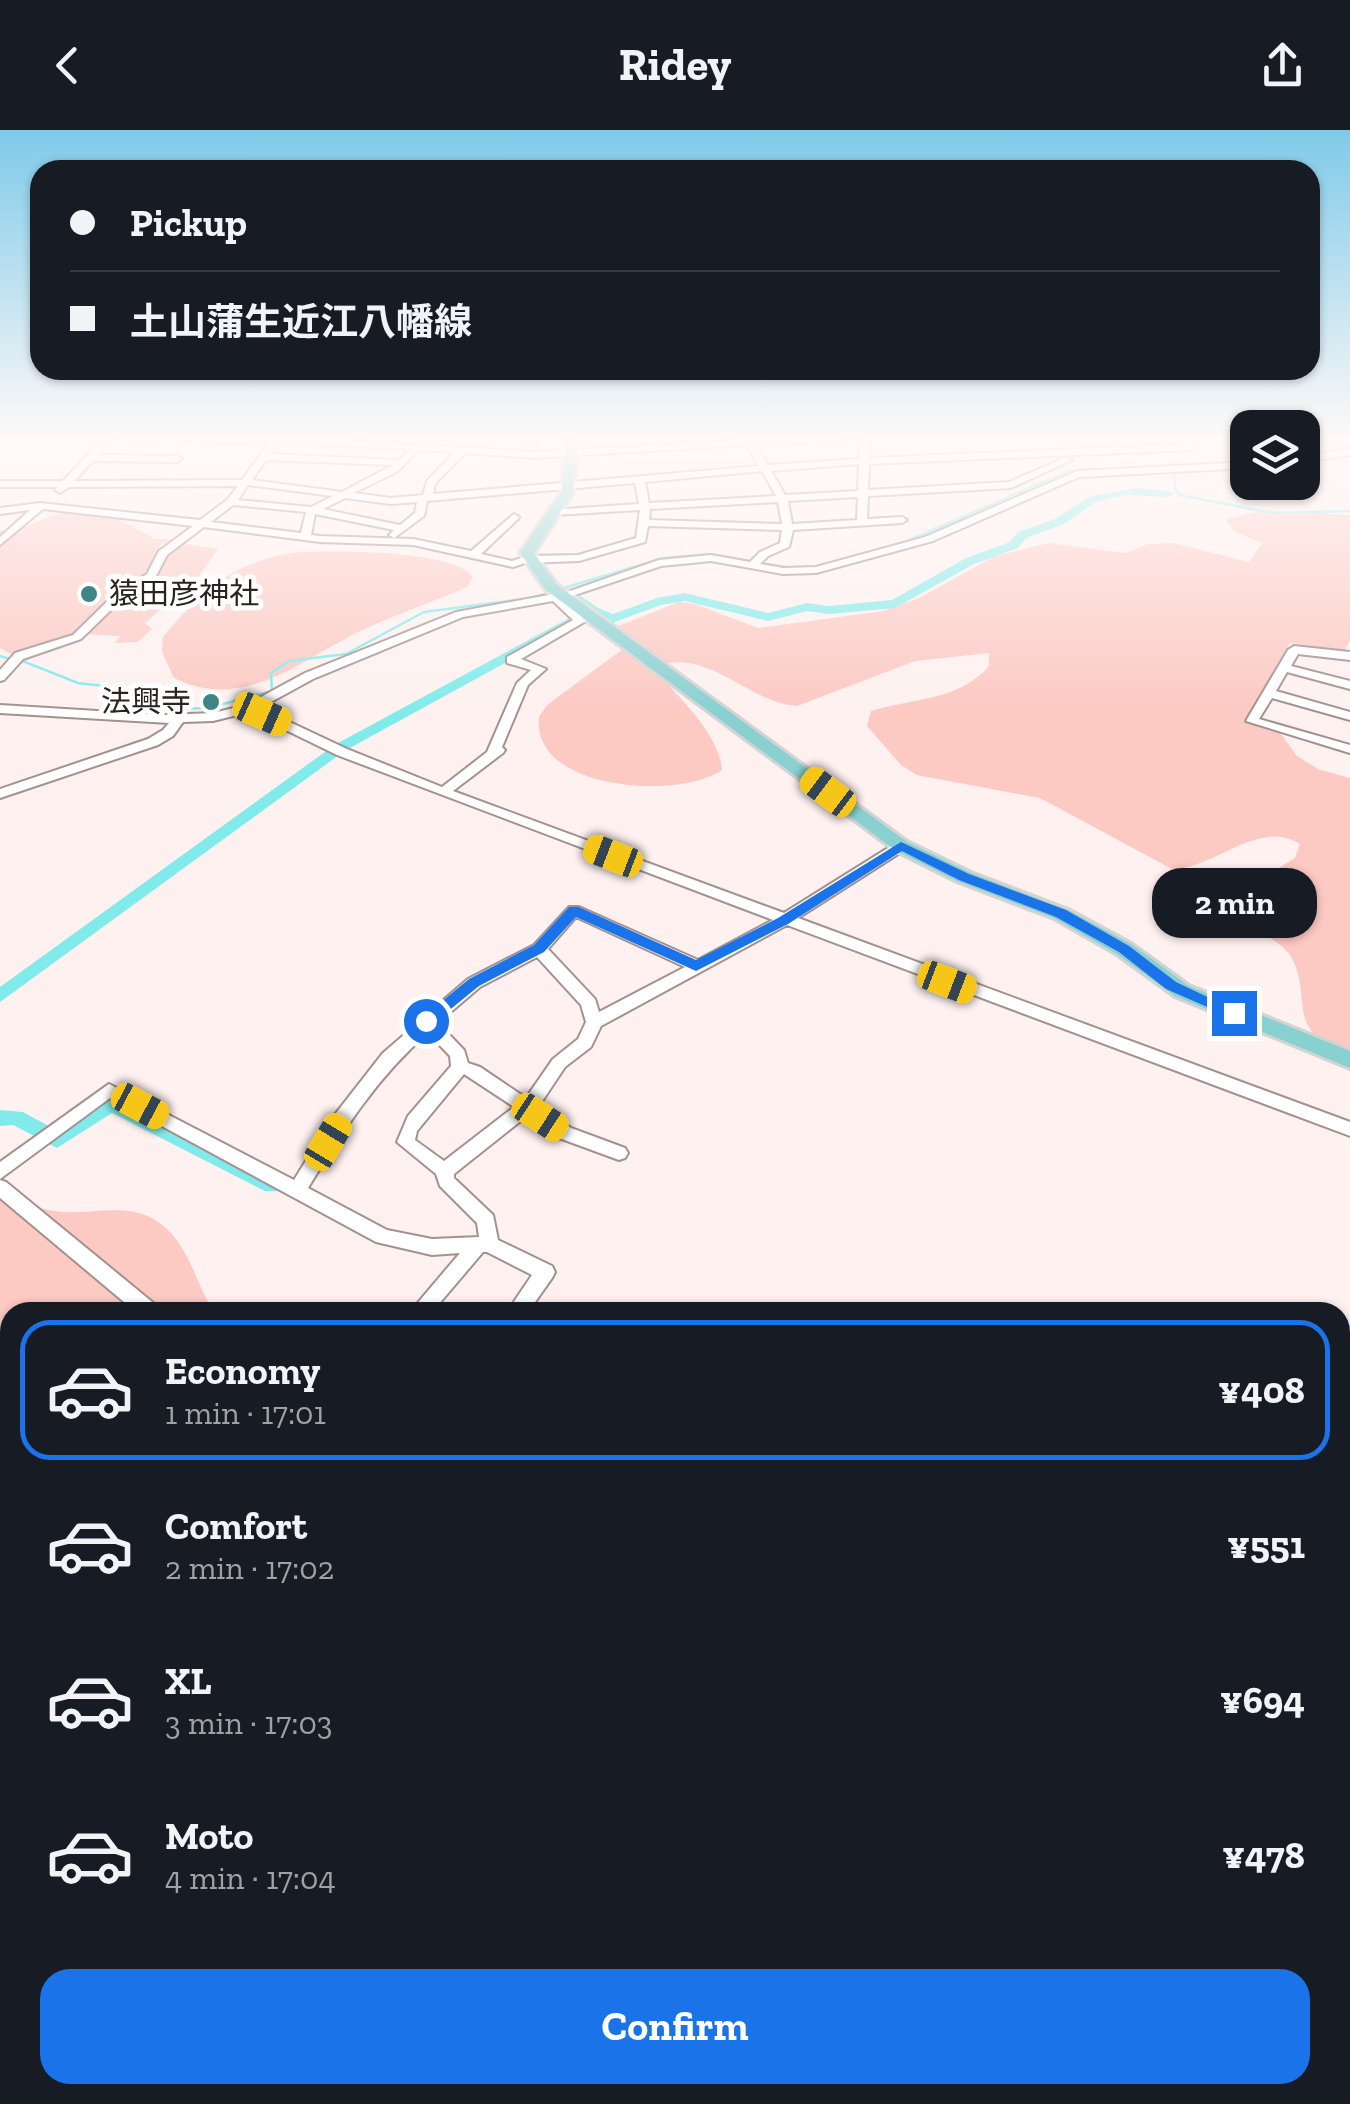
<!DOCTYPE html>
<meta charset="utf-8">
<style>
body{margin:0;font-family:"Zilla Slab","Noto Sans JP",serif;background:#242831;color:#f1f3f6;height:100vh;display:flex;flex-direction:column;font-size:38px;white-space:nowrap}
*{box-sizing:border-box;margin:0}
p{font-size:32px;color:#9ea1a6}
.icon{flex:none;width:55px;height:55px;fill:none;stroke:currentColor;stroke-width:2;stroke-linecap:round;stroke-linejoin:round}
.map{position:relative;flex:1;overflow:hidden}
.panel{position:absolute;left:0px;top:1172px;width:1350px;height:802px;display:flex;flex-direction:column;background:#171b24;border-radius:30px 30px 0 0;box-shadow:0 2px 8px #0004}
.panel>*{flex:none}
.top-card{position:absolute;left:30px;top:30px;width:1290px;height:220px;border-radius:30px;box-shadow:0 2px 8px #0004;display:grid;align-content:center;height:220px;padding:0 40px;background:#171b24}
.buttons{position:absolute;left:1230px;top:280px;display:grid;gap:20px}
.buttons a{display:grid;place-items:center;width:90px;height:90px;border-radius:20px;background:#171b24;box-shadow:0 2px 8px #0004;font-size:50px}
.end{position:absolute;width:45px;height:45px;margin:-22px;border:12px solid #1a73e8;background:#fff;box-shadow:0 0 0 5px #fff}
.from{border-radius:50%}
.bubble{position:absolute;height:70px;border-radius:30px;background:#171b24;box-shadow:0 2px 8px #0004;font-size:32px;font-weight:700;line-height:70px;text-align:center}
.car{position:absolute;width:30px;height:60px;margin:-30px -15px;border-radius:12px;box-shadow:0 0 8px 2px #0007;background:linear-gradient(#f5c518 24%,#345 0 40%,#f5c518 0 76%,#345 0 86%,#f5c518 0)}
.top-card b{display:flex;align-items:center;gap:35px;height:95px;font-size:38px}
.top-card b+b{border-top:2px solid #363941}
.top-card i{width:25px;height:25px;background:#f1f3f6}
ul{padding:18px 0 0;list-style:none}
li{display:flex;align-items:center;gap:30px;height:140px;margin:0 20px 15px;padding:0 20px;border:5px solid transparent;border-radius:30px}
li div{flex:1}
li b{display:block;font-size:38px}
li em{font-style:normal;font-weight:700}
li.on{border-color:#1a73e8}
li>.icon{width:90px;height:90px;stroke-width:1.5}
.primary-button{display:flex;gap:20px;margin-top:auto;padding:20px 40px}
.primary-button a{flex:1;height:115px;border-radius:30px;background:#1a73e8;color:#fff;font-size:40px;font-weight:700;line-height:115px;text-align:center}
header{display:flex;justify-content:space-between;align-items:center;height:130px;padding:0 40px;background:#171b24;font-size:45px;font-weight:700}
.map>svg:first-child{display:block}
</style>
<header><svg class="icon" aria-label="back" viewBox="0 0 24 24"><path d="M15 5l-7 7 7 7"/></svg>Ridey<svg class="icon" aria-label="share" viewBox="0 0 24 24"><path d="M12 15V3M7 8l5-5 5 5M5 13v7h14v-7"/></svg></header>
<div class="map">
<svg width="1350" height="1974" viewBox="0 0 1350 1974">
<rect width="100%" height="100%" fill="#fef1f0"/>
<path fill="#fcc9c3" d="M1263 380 1350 385V511L1344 521 1290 513 1245 592 1280 603 1297 626 1318 639 1350 648V921C1281 905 1315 865 1290 825 1277 806 1241 798 1226 770L1295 728 1300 714C1257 688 1215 739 1172 739L1040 668 917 645 901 635 867 596 871 581C913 568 959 571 989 536V523L915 531 797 576C749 572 712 522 663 534L659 544C681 570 719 604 722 640 680 670 531 661 539 587L547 575 635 510 618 496 679 472 695 474 758 498 883 481 919 468 995 426 1049 413 1125 423 1148 414 1174 413 1249 432 1262 413 1235 402 1226 390Z
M71 382 113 386 155 409H173L159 416 162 422C138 465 62 523 11 524L0 518V401C28 401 44 384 71 382Z
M178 413 218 419 198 447 145 493 152 499 138 512 115 513 120 506 85 504C109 479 116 461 153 464L137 461C158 449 159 427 178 413Z
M299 422C335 421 452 419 473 447L467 457C429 474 389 486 352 505 295 535 241 581 174 548L162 522 163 507C203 459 236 430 299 422Z
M0 1053C15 1063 30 1076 48 1080 90 1089 132 1065 168 1100 191 1123 197 1156 214 1182H10V1207L0 1199Z
M0 1263 10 1272V1468L0 1459Z
M1350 1411V1647L1340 1650V1414Z
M757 1965H1016L1029 1974H759Z"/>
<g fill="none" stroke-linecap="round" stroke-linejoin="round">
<path stroke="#81ebeb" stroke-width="2.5" d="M1302 326 1350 318
M1174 344 1176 362 1182 365
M1179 365 1272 383 1350 381
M903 413 1068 341 1138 338
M580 467 600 481
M0 526 10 529
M20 530 78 553 120 558 137 575 155 580 208 578 272 561 271 543 289 531 346 524 424 482 531 468 663 428 709 424 792 438"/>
<path fill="#81ebeb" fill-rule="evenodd" d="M1136 358 1168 361 1174 364 1168 367 1124 365 1096 372 1064 394 1026 408 1018 418 974 434 895 478 829 484 807 481 768 491 685 471 661 475 612 493 591 482 598 478 613 484 657 468 685 463 768 483 807 473 829 476 892 470 966 428 1010 412 1018 402 1055 389 1088 367Z
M571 487 576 488V494L348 619 340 620 339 625 0 872V857L329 619 337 618 338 613Z
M111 967 279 1049 282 1055 279 1061H265L112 983 57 1018 13 995 0 996V980L23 982 56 1000Z
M0 1391 10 1396V1424L0 1419Z
M1350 1757V1787L1340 1790V1760Z
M1340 1871 1350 1875V1910L1340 1906Z"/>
<g stroke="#a3918f" stroke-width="4">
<path id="minor" d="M106 306H284L534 322 743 310 741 306H751L752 309 870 306 869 328 1185 314 1178 306H1188L1197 317 1192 320 869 334 868 360 1009 352 1064 328 1072 330 1011 358 868 366 867 389 902 387 907 390 902 393 793 400 789 417 768 426 760 434 783 438 816 437 925 407 1077 341 1248 332V338L1079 347 933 411 816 443 783 444 711 431 661 436 563 469 586 491 521 529 546 539 528 555 502 617 505 620 503 623 453 661 784 783 896 713H906V719L798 788 1350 992V1006L787 795 601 896 591 917 565 937 539 976 571 998 625 1018 628 1023 625 1028 619 1030 559 1008 527 986 454 1044V1048L493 1085 498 1110 552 1136 555 1142 552 1148 528 1182H507L532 1145 487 1122H483L432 1182H410L460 1123 432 1125 376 1112 110 968 0 1049V1032L109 954 294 1050 333 987 383 923 419 892 420 887 426 885 468 849 534 815 569 777H579L698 830 773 790 337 625 249 582 213 591 183 592 173 606 158 615 0 668V659L148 609 163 600 169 593 0 583V575L162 585 213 583 246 575 305 543 456 482 570 461 659 430 711 425 750 432 760 422 780 413 782 400 648 396 645 412 579 431 525 433 513 437 413 415 320 412 204 397 167 425 155 448 122 469 81 509 23 529 4 550 0 551V540L15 523 73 505 114 465 147 444 159 421 193 396 43 379 0 415V407L30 380 0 384V378L40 373 200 390 227 370 238 356 69 357 60 363 55 360 58 357H0V351H63ZM860 308 859 329 768 335 755 315ZM113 309 269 313 242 350 74 351 93 331 177 332 182 329 177 326 98 325ZM279 313 410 319 399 330 270 324ZM746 315 759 336 433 364 435 354 465 323 534 328ZM419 320 455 322 427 351 423 365 391 368 354 363 398 341ZM266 330 393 335 342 362 252 350ZM859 334 858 361 785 365 771 341ZM762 341 776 366 649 373 645 352ZM635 353 639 374 550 380V384L554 385 640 380 636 408 578 425 527 426 512 431 481 424 518 389 519 387 514 384 471 421 413 409 320 406 311 405 315 384 394 400 389 405 394 408 424 386 427 371ZM248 355 333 366 311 377 238 370ZM858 367 857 390 792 394 788 371ZM345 368 391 374 417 372 415 383 400 395 323 379ZM778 372 782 394 649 390 650 379ZM233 375 306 382 301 403 211 392ZM553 471 573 490 507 527V533L531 540 517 553 487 622 442 657 347 619 260 578 313 549 463 487ZM576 787 685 837 599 882 595 869 548 819ZM537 827 581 875 586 892 578 909 553 929 526 968 480 937 468 933 464 920 438 893 480 857ZM428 903 450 926 451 936 408 986 397 1012 436 1044 440 1056 477 1093 479 1107 432 1109 387 1100 308 1058C343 1001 377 947 428 903ZM464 944 514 977 444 1031 415 1010 417 1001Z
M1311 306 1350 309V315H1332Z
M1350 319V325L1302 332V326Z
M1294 516 1350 522V530L1298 524 1291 536 1350 551V559L1287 542 1276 561 1350 582V590L1272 568 1259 589 1350 615V623L1246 591 1288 520Z
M0 1050 6 1052 157 1176 160 1182H136L0 1068Z
M0 1501 10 1506V1531L0 1527Z
M403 1965H438L434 1974H399Z
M586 1965H618L622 1974H590Z"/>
</g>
<g stroke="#d4d3d3" stroke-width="6">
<path id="major" d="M567 306H579L573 363 534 423 556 454 907 712 971 743 1068 780 1131 814 1189 856 1350 921V938L1175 866 1117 824 1054 788 957 751 895 720 546 460 520 423 561 363Z"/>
</g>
<use href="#minor" fill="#fff" fill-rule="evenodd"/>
<use href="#major" fill="#89d1d1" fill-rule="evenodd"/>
</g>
<path fill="#c4b3b1" d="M526 306H542L540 318H526Z
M583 306H596L594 312H586Z"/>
<path fill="#e4d0ce" stroke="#a09290" stroke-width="2.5" d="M526 306H540L539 309H526Z"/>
<linearGradient id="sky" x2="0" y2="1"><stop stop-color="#7fcae9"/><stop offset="0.53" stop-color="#fff9f8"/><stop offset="1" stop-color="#fff9f8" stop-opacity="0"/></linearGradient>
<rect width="1350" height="582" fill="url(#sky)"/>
<path fill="#1a73e8" d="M901 712 969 744 1066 780 1129 816 1176 852 1241 883 1228 886 1166 859 1119 822 1056 787 959 750 902 721 788 794 696 841 576 787 544 822 479 856 431 895 418 891 469 849 534 815 569 777H579L696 830 778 788Z"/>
<g fill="#3e8686" stroke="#fff" stroke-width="4">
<circle cx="89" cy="464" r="10"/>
<circle cx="211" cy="572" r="10"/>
</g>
<g text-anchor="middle" stroke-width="10" stroke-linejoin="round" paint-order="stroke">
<g font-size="30" fill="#2a2322" stroke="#fff" text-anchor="start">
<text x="109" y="474">猿田彦神社</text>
<text x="191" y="582" text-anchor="end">法興寺</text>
</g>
</g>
</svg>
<div class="buttons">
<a><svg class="icon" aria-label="layers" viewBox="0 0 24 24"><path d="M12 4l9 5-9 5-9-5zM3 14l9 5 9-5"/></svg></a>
</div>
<i class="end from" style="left:426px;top:891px"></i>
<i class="end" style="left:1234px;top:883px"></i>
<div class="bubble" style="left:1152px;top:738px;width:165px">2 min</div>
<i class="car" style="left:262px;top:584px;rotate:114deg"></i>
<i class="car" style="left:828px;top:662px;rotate:307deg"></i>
<i class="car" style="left:613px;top:726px;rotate:291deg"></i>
<i class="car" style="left:947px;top:852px;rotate:111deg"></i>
<i class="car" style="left:140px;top:976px;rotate:118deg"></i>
<i class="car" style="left:540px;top:987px;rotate:123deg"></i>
<i class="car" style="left:328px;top:1012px;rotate:31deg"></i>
<div class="top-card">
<b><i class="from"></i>Pickup</b>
<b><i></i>土山蒲生近江八幡線</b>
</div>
<section class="panel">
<ul>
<li class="on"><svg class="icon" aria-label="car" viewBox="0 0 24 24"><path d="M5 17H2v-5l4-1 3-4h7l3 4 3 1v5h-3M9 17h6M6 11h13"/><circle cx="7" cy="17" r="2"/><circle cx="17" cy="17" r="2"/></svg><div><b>Economy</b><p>1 min · 17:01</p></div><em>¥408</em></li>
<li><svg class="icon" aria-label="car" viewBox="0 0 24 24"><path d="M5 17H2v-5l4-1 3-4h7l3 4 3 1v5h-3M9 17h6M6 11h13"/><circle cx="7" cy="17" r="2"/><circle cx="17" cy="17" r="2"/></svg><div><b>Comfort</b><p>2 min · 17:02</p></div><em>¥551</em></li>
<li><svg class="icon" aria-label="car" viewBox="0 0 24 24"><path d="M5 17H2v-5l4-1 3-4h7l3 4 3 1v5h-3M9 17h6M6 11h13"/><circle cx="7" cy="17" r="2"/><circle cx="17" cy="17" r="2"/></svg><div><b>XL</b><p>3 min · 17:03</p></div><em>¥694</em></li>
<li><svg class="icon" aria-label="car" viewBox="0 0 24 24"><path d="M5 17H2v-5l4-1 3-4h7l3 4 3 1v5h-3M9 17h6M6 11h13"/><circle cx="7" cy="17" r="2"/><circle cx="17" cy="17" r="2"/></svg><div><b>Moto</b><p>4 min · 17:04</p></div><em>¥478</em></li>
</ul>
<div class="primary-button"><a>Confirm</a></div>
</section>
</div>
